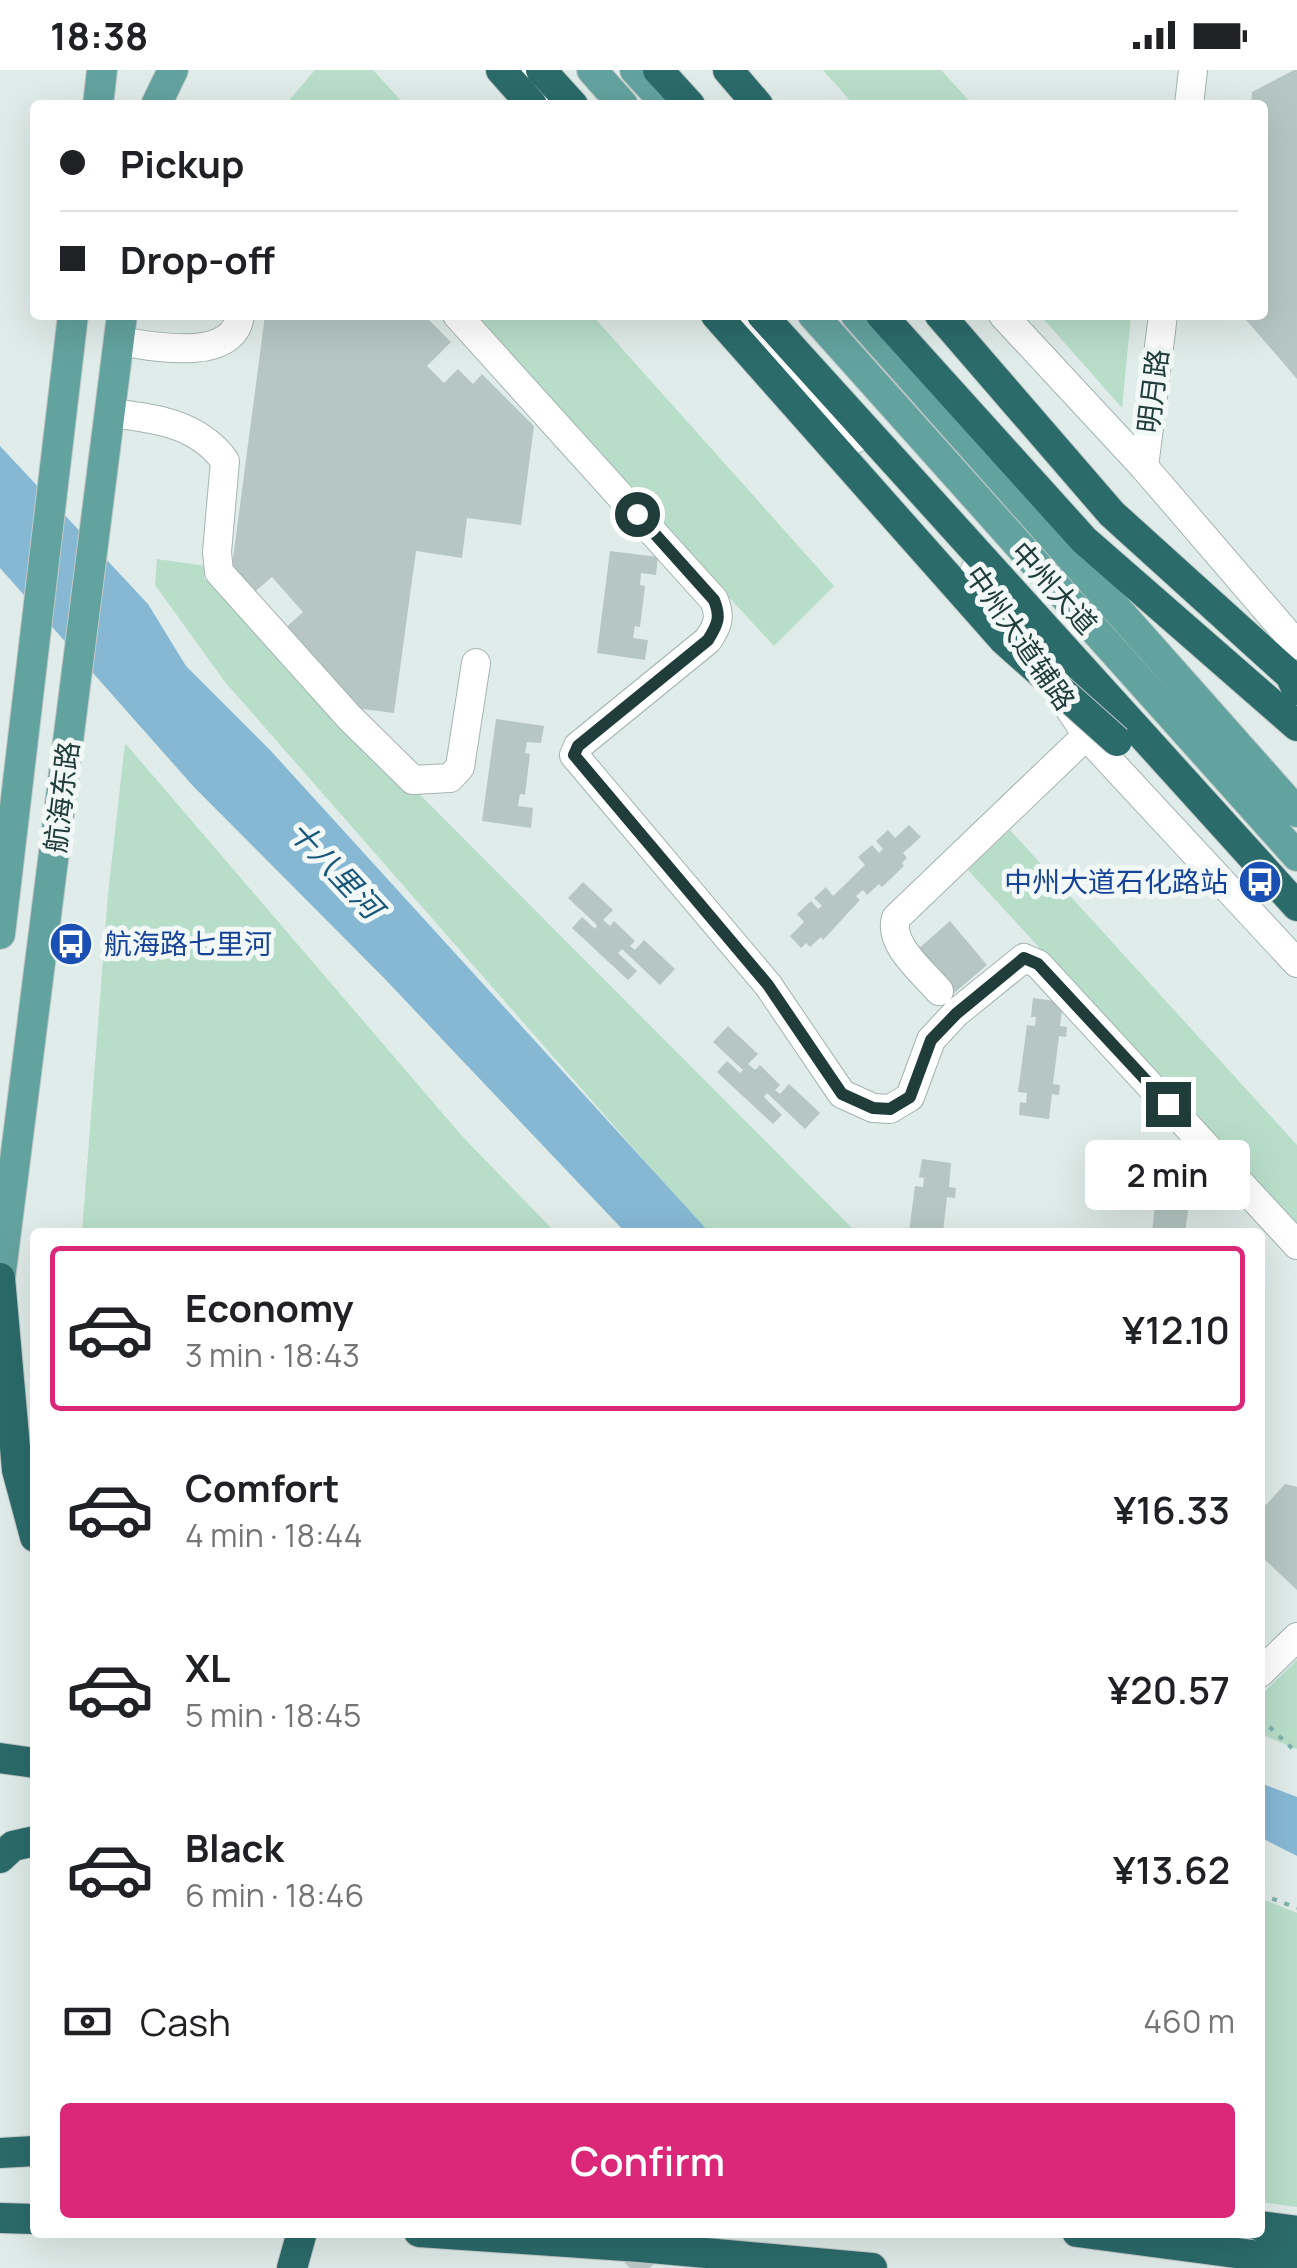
<!DOCTYPE html>
<meta charset="utf-8">
<style>
body{margin:0;font-family:Manrope,"Noto Sans SC",sans-serif;background:#f6f6f6;color:#202124;height:100vh;display:flex;flex-direction:column;font-size:38px;white-space:nowrap}
*{box-sizing:border-box;margin:0}
p{font-size:32px;color:#757577}
.icon{flex:none;width:55px;height:55px;fill:none;stroke:currentColor;stroke-width:2;stroke-linecap:round;stroke-linejoin:round}
.map{position:relative;flex:1;overflow:hidden}
.side{position:absolute;left:30px;top:1158px;width:1235px;height:1010px;display:flex;flex-direction:column;background:#fff;border-radius:10px;box-shadow:0 10px 40px #0002}
.side>*{flex:none}
.guide{position:absolute;left:30px;top:30px;width:1238px;height:220px;border-radius:10px;box-shadow:0 10px 40px #0002;display:grid;align-content:center;height:220px;padding:0 30px;background:#fff}
.end{position:absolute;width:45px;height:45px;margin:-22px;border:12px solid #203d3b;background:#fff;box-shadow:0 0 0 5px #fff}
.from{border-radius:50%}
.bubble{position:absolute;height:70px;border-radius:10px;background:#fff;box-shadow:0 10px 40px #0002;font-size:32px;font-weight:600;line-height:70px;text-align:center}
.guide b{display:flex;align-items:center;gap:35px;height:95px;font-size:38px}
.guide b+b{border-top:2px solid #e0e0e0}
.guide i{width:25px;height:25px;background:#202124}
ul{padding:18px 0 0;list-style:none}
li{display:flex;align-items:center;gap:30px;height:165px;margin:0 20px 15px;padding:0 10px;border:5px solid transparent;border-radius:10px}
li div{flex:1}
li b{display:block;font-size:38px}
li em{font-style:normal;font-weight:600}
li.selected{border-color:#db2777}
li>.icon{width:90px;height:90px;stroke-width:1.5}
.pay{display:flex;align-items:center;gap:25px;height:110px;padding:0 30px;font-size:38px}
.pay p{margin-inline-start:auto}
.cta{display:flex;gap:20px;margin-top:auto;padding:20px 30px}
.cta a{flex:1;height:115px;border-radius:10px;background:#db2777;color:#fff;font-size:40px;font-weight:600;line-height:115px;text-align:center}
.status{display:flex;justify-content:space-between;align-items:center;height:70px;padding:0 50px;background:#fff;direction:ltr}
.status svg{height:28px;fill:currentColor}
.map>svg:first-child{display:block}
</style>
<div class="status"><b>18:38</b><svg viewBox="0 0 49 12"><path d="M0 12V9h3v3zM5 12V6h3v6zM10 12V3h3v9zM15 12V0h3v12zM26 1h20v11H26zM47 4h2v5h-2z"/></svg></div>
<div class="map">
<svg width="1297" height="2198" viewBox="0 0 1297 2198">
<rect width="100%" height="100%" fill="#e0ece9"/>
<path fill="#b8deca" d="M315 0H373L405 35H285Z
M823 0H941L973 35H854Z
M468 245H592L834 516 774 576Z
M1040 245H1131L1122 338Z
M157 489 206 496 204 508 856 1162H707L225 612 155 515Z
M125 673 462 1066 555 1162H82L108 824Z
M1010 760 1297 1075V1158L968 800Z
M1297 1590V1679L1260 1664V1626Z
M1260 1828 1297 1843V2137L1260 2132Z"/>
<path fill="#86b8d4" d="M0 376 148 534 186 596 270 680 709 1162H625L383 907 193 716 0 498Z
M1260 1713 1297 1727V1786L1260 1767Z"/>
<path fill="#b6c7c3" d="M1294 0H1297V309L1242 245H1262V35H1251L1252 22Z
M265 245H424L451 272 427 296 444 313 458 299 473 314 482 304 534 356 521 455 467 448 462 488 416 481 394 643 347 637 281 562 303 542 272 507 250 526 231 504Z
M610 481 658 487 656 505 641 503 640 515 645 516 640 557 635 556 633 568 648 570 645 590 597 583Z
M496 649 544 656 541 673 527 672 525 683 530 684 525 725 520 724 518 736 533 738 531 758 482 751Z
M909 755 921 767 903 783 907 788 902 793 904 796 882 817 879 814 867 825 863 820 856 826 860 830 823 870 821 867 810 877 806 873 801 878 790 866 804 852 797 844 811 831 818 839 822 836 814 828 826 817 833 826 865 795 858 787 872 775 879 783 883 779 876 771 888 760 895 768Z
M583 812 613 840 603 850 610 856 614 851 635 871 630 876 635 880 644 870 675 899 660 915 622 879 618 883 637 901 628 910 572 858 582 847 595 859 597 855 568 828Z
M950 851 987 895 953 924 916 881Z
M1033 928 1063 932 1060 956 1067 957 1066 967 1059 966 1053 1014 1060 1015 1059 1025 1052 1024 1049 1049 1019 1045 1020 1032 1026 1033 1027 1023 1018 1022 1027 955 1035 956 1036 947H1031Z
M728 956 758 984 748 994 755 1000 760 995 780 1015 775 1020 780 1024 789 1014 820 1043 805 1059 767 1023 764 1027 782 1045 773 1054 717 1002 727 991 740 1003 743 1000 713 972Z
M1165 1083 1195 1086 1192 1110 1199 1111 1198 1121 1191 1120 1185 1162H1152L1158 1109 1166 1110 1167 1101H1162Z
M922 1089 951 1093 949 1117 956 1118 955 1128 947 1127 943 1162H909L915 1116 923 1117 924 1108 919 1107Z
M1285 1414 1297 1417V1520L1260 1485V1433L1264 1437Z"/>
<g fill="none" stroke-linecap="round" stroke-linejoin="round">
<path stroke="#bac9c6" stroke-width="28" stroke-dasharray="28 14" stroke-linecap="butt" d="M630 2198 666 2162"/>
<g stroke="#a3b4b1" stroke-width="30">
<path id="minor" d="M522 0 553 35
M1189 35 1193 0
M457 245 714 530C721 547 718 555 708 570L578 676 574 685 768 915 842 1024 873 1038 890 1039 910 1027 931 970 956 943 1024 888 1038 894 1297 1175
M741 245 855 369
M1003 245 1144 397 1297 575
M118 271C151 276 234 294 240 245
M110 343C153 348 198 353 225 391L217 482 219 502 349 647 413 710 450 708 460 697 476 593
M1144 397 1163 245
M975 500 991 516 1042 596
M1065 632 1091 671 1297 893
M939 921C922 901 888 874 896 848L1087 665
M1260 1603 1297 1567"/>
</g>
<g stroke="#c1c9c8" stroke-width="32">
<path id="major" d="M592 0 623 35
M635 0 667 35
M98 35 102 0
M156 35 173 0
M813 245 1297 786
M856 245 1297 742
M0 864 73 245
M0 1209 122 245"/>
</g>
<g stroke="#c1c9c8" stroke-width="32">
<path id="highway" d="M501 0 532 35
M541 0 573 35
M658 0 690 35
M728 0 758 35
M716 245 1004 570
M762 245 1297 836
M881 245 1084 470 1297 656
M940 245 1112 444 1290 605 1297 620
M0 1208 17 1400 35 1467
M0 1688 35 1693
M0 1788 13 1776 35 1771
M0 2083 35 2081
M0 2148 35 2149
M1260 2156 1297 2161
M419 2162 640 2177 872 2198
M1077 2162 1297 2191
M292 2198 302 2162"/>
</g>
<path stroke="#7fb1ab" stroke-width="4" stroke-dasharray="5 8" stroke-linecap="butt" d="M1260 1648 1297 1683
M1260 1824 1297 1838"/>
<use href="#minor" stroke="#fff" stroke-width="28"/>
<use href="#major" stroke="#63a39f" stroke-width="30"/>
<use href="#highway" stroke="#2b6b6a" stroke-width="30"/>
<g stroke="#c1c9c8" stroke-width="32" stroke-linecap="butt">
<path id="highway-bridge" d="M1004 570 1117 671"/>
</g>
<use href="#highway-bridge" stroke="#2b6b6a" stroke-width="30"/>
</g>
<g fill="none" stroke-linecap="round" stroke-linejoin="round">
<path stroke="#203d3b" stroke-width="12" d="M637 444 714 530C721 547 718 554 708 570L578 676 574 685 768 915 842 1024 873 1038 890 1039 910 1027 931 970 956 944 1024 888 1038 894 1168 1034"/>
</g>
<defs>
<g id="bus-disc" transform="scale(2.25)"><circle r="9.5" fill="#1a4fb4" stroke="#f1f8f6"/><path d="M-5-6H5V4H4V6H2V4H-2V6H-4V4H-5ZM-3.5-4V0h7V-4ZM-3.5 1.2v1.5H-2V1.2ZM2 1.2v1.5H3.5V1.2Z" fill="#fff"/></g>
</defs>
<g fill-rule="evenodd">
<use href="#bus-disc" x="1260" y="812"/>
<use href="#bus-disc" x="71" y="874"/>
</g>
<g text-anchor="middle" stroke-width="10" stroke-linejoin="round" paint-order="stroke">
<g font-size="28" fill="#203d3b" stroke="#f1f8f6">
<text transform="translate(1153 321) rotate(-83)" y="10">明月路</text>
<text transform="translate(1054 518) rotate(48)" y="10">中州大道</text>
<text transform="translate(1020 568) rotate(55)" y="10">中州大道辅路</text>
<text transform="translate(62 727) rotate(-83)" y="10">航海东路</text>
</g>
<g font-size="28" fill="#164399" stroke="#f1f8f6" text-anchor="end">
<text x="1228" y="822">中州大道石化路站</text>
<text x="104" y="884" text-anchor="start">航海路七里河</text>
</g>
<g font-size="30" font-style="italic" fill="#18577b" stroke="#f1f8f6">
<text transform="translate(335 800) rotate(47)" y="10">十八里河</text>
</g>
</g>
</svg>
<i class="end from" style="left:637px;top:444px"></i>
<i class="end" style="left:1168px;top:1034px"></i>
<div class="bubble" style="left:1085px;top:1070px;width:165px">2 min</div>
<div class="guide">
<b><i class="from"></i>Pickup</b>
<b><i></i>Drop-off</b>
</div>
<section class="side">
<ul>
<li class="selected"><svg class="icon" aria-label="car" viewBox="0 0 24 24"><path d="M5 17H2v-5l4-1 3-4h7l3 4 3 1v5h-3M9 17h6M6 11h13"/><circle cx="7" cy="17" r="2"/><circle cx="17" cy="17" r="2"/></svg><div><b>Economy</b><p>3 min · 18:43</p></div><em>¥12.10</em></li>
<li><svg class="icon" aria-label="car" viewBox="0 0 24 24"><path d="M5 17H2v-5l4-1 3-4h7l3 4 3 1v5h-3M9 17h6M6 11h13"/><circle cx="7" cy="17" r="2"/><circle cx="17" cy="17" r="2"/></svg><div><b>Comfort</b><p>4 min · 18:44</p></div><em>¥16.33</em></li>
<li><svg class="icon" aria-label="car" viewBox="0 0 24 24"><path d="M5 17H2v-5l4-1 3-4h7l3 4 3 1v5h-3M9 17h6M6 11h13"/><circle cx="7" cy="17" r="2"/><circle cx="17" cy="17" r="2"/></svg><div><b>XL</b><p>5 min · 18:45</p></div><em>¥20.57</em></li>
<li><svg class="icon" aria-label="car" viewBox="0 0 24 24"><path d="M5 17H2v-5l4-1 3-4h7l3 4 3 1v5h-3M9 17h6M6 11h13"/><circle cx="7" cy="17" r="2"/><circle cx="17" cy="17" r="2"/></svg><div><b>Black</b><p>6 min · 18:46</p></div><em>¥13.62</em></li>
</ul>
<div class="pay"><svg class="icon" aria-label="cash" viewBox="0 0 24 24"><path d="M3 7h18v10H3z"/><circle cx="12" cy="12" r="2"/></svg>Cash<p>460 m</p></div>
<div class="cta"><a>Confirm</a></div>
</section>
</div>
